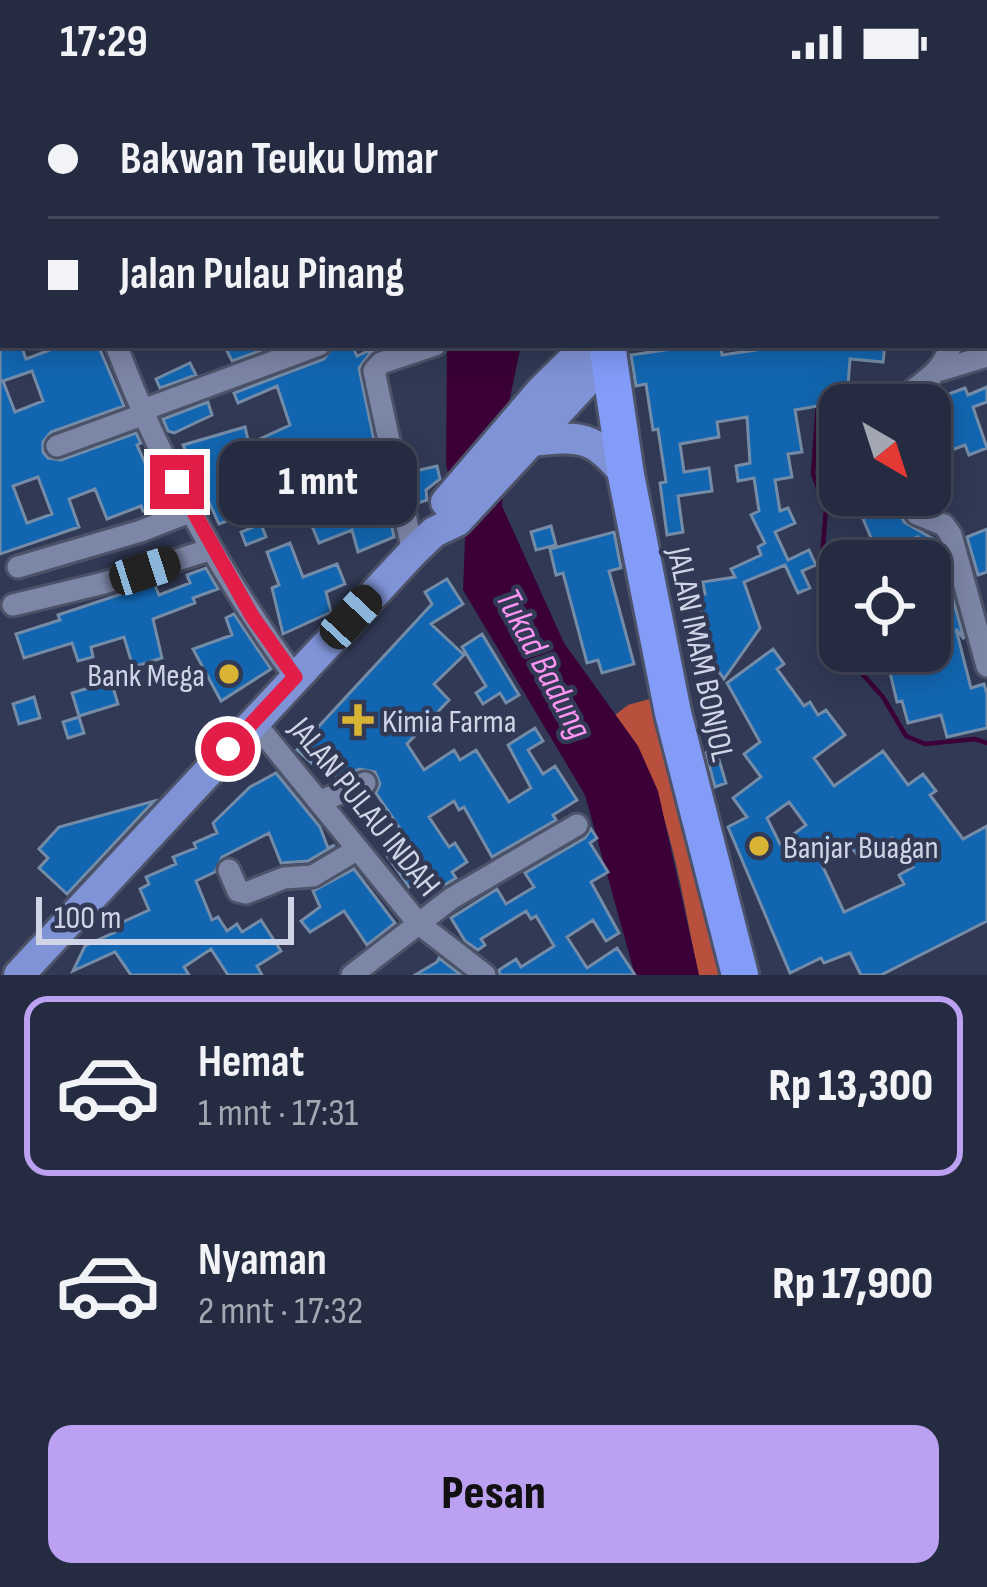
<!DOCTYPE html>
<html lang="id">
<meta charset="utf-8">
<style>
body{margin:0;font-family:"Sofia Sans Condensed",sans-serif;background:#2d3347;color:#f1f3f6;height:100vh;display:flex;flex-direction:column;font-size:45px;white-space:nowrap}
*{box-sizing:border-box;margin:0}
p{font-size:39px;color:#a3a7b1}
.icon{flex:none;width:66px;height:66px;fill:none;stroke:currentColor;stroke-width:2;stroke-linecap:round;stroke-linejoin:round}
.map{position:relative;height:891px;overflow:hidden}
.side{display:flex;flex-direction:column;background:#252b40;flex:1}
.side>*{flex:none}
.banner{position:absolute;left:0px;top:0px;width:987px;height:264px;box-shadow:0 6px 30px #0003,0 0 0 3px #424759;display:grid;align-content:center;height:264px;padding:0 48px;background:#252b40}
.needle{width:78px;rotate:141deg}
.controls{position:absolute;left:819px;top:300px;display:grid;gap:24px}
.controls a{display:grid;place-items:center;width:132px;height:132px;border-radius:24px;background:#252b40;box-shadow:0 6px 30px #0003,0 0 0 3px #424759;font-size:60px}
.scale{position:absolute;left:36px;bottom:30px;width:258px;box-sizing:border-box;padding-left:12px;border:6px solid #cfd5e6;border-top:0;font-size:33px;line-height:42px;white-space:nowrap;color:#cfd5e6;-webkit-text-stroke:9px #313955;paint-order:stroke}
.end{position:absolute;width:54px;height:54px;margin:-27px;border:15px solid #e11d48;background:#fff;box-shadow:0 0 0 6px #fff}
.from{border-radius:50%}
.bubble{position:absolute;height:84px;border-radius:24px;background:#252b40;box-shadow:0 6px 30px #0003,0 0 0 3px #424759;font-size:39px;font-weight:800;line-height:84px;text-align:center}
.car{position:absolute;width:36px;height:72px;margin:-36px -18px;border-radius:15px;box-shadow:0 0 9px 3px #0007;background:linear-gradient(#222 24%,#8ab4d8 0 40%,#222 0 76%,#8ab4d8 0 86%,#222 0)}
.banner b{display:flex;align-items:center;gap:42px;height:114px;font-size:45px}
.banner b+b{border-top:3px solid #424759}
.banner i{width:30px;height:30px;background:#f1f3f6}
ul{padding:21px 0 0;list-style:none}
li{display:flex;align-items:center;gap:36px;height:180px;margin:0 24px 18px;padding:0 24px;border:6px solid transparent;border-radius:24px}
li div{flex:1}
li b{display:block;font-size:45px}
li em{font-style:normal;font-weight:800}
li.on{border-color:#bca0f2}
li>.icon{width:108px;height:108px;stroke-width:1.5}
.cta{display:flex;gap:24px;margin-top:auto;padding:24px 48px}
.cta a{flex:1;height:138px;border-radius:24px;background:#bca0f2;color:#111;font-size:48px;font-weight:800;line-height:138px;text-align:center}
.status{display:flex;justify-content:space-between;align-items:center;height:84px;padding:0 60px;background:#252b40;direction:ltr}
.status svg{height:33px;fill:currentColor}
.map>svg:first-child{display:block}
</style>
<div class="status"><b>17:29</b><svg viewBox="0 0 49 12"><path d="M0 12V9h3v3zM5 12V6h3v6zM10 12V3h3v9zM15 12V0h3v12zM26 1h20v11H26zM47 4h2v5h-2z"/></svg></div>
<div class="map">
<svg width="987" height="891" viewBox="0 0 987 891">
<rect width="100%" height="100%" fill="#313955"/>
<path fill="#b9503e" d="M653 614 731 891H699C679 802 670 707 615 631L628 621Z"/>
<path fill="#3b0037" d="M447 261H521L510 314 502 422 564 559 638 662 658 707 699 891H635L585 711 463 506 465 455 446 381Z"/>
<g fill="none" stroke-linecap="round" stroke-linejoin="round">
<path stroke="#3b0037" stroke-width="4.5" d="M797 0 798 3
M818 320 813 390 826 425 820 499 840 547
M848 567 855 582 883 613 906 652 925 660 975 655 987 659"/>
</g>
<path fill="#1266b1" stroke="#748ca8" stroke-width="3" fill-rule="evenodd" d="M0 261H21L26 275 63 261H98L124 322 51 348 43 358V368L48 374 61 376 136 349 141 359 137 361 163 420 143 427 141 422 107 435 95 405 69 415 79 443 0 470ZM32 287 43 317 15 328 3 297ZM38 393 52 430 27 439 13 402Z
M224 261H276L232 277Z
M334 261H352L357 272 381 261H388L371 268 359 284 379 380 364 385 355 367 308 388 314 399 295 404 286 385 278 389 267 367 245 377 256 415 227 423 232 435 219 440 183 361 245 343 249 360 290 341 277 302 238 319 234 309 324 275Z
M699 261H721L722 271 756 266 755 261H885L883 278 850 275 848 302 879 305 878 321 840 318 795 326 802 368 788 370 792 393 775 396 780 427 788 424 795 439 775 448 788 476 809 466 816 481 802 487 810 504 798 509 785 481 744 498 760 544 724 595 711 577 700 582 687 544 703 539 698 511 705 510 703 498 735 493 731 485 761 471 758 463 765 459 751 431 759 427 754 394 738 397 736 382 750 379 747 333 717 338 719 353 680 360 684 388 709 384 712 407 678 412 683 448 667 451 660 399 666 398 658 345 653 346 646 300 636 302 631 271Z
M190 279 196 291 160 304 156 295Z
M987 303V318L973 323 987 364 969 371 965 361 930 374V312L944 306 946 311 965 304 968 311Z
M208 318 212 331 174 349 168 347 163 335Z
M437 382 440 395 426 406 427 416 418 419 411 388Z
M371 392 383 422 387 420 394 453 358 468 352 446 319 459 304 423Z
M853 411H893L904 438 937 457 964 555 956 545 971 604 984 600 987 610V644L947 653 941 631 908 639 902 617 897 618 888 580 875 583 871 567H930V558L944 554 937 530 950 526 918 453 877 468Z
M261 440 266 453 246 461 241 448Z
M551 442 556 461 536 466 531 448Z
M987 445V488L978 491 967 453Z
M614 448 621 484 609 487 634 580 602 589 598 576 587 579 563 489 556 491 550 465Z
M290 459 303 493 337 480 345 500 326 508 331 528 283 550 272 504 279 501 267 468Z
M206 484 218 505 193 514 195 519 153 535 162 574 133 583 124 553 91 563 93 573 78 577 72 559 24 574 16 550 60 536 58 531 154 499 159 511 190 499 187 491Z
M447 495 463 520 431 540 464 571 434 600 449 616 407 660 424 686 454 666 460 676 476 666 509 718 531 704 508 661 535 644 543 657 528 666 543 690 555 682 577 716 553 731 556 736 492 773 464 723 459 726 454 717 429 733 449 763 455 759 467 778 452 788 456 794 443 802 434 787 409 803 385 769 407 755 376 709 380 700 375 688 360 685 337 694 332 687 325 691 297 666 432 520 425 508Z
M234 530 271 585 221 617 193 565 232 551 226 534Z
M482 550 519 611 506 619 500 609 483 620 476 609 486 602 462 563Z
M773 565 784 580 777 585 804 622 810 618 818 631 826 626 845 651 814 674 834 702 883 667 908 701 923 690 936 707 930 711 963 755 987 742V837L881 891H861L850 869 824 879 821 874 790 889 728 743 747 733 733 714 761 693 744 670 760 658 727 599ZM789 718 806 741 780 760 767 734ZM892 754 913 783 899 791 904 800 844 828 822 781 850 761 861 776Z
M111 597 118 620 79 632 72 609Z
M34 613 40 634 19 640 13 620Z
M79 633 84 649 68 654 63 638Z
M716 666 726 699 715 703 706 669Z
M276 689 320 743 328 764 335 761 308 777 281 779 269 749 222 773 215 788 196 797 212 836 218 833 227 847 237 840 242 848 261 836 281 867 257 882 262 891H228L211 865 184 883 189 891H131L115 868 73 887 85 862 115 848 112 843 149 826 140 805 149 800 146 793 176 780 173 773 196 764 194 759 217 749 213 739 250 703Z
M154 717 67 810 39 784 48 774 39 765 59 743Z
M591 745 597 754 590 759 608 788 591 798 619 849 606 857 593 836 567 853 587 884 617 864 635 891H500L499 886 516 875 521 883 554 862 536 832 531 835 526 827 481 855 485 861 478 866 465 857 451 834 497 805 506 820 534 803 525 789 585 754Z
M354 785 395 839 367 861 344 827 310 848 301 837 320 823 313 807Z
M439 874 461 891H415L437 878Z"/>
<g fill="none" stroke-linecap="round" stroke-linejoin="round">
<g stroke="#4c5369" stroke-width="27">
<path id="minor" d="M152 0 154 3
M446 0 447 3
M345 3 351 0
M653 3 660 0
M0 170 3 169
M984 190 987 184
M0 221 3 220
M116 261C160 378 221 492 295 593
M941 286 987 272
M898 321C921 294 938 297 951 261
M143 326 319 261
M57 362 145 330
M908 411 917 430 944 441 951 451 987 582
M413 468 374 287 381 279 435 261
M18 483 141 447 192 427
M13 521 104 499 212 465
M254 638 418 839 485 891
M321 717 365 699
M229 786 238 807 246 809 284 794 313 792 358 765
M352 891 452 814 577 741"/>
</g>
<g stroke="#4c5369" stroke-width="36">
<path id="major" d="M530 357C581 352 593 351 626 391
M446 418 542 306 588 261
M19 891 413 468 434 448 457 437 608 274"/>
</g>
<g stroke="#4c5369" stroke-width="42">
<path id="highway" d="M588 0V3
M984 19 987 17
M607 261 626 391 673 629 740 891"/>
</g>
<use href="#minor" stroke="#7c86a6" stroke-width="21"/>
<use href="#major" stroke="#8093d7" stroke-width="30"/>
<use href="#highway" stroke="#839cf8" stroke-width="36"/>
</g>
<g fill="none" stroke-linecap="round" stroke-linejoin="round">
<path stroke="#e11d48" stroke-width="15" d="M177 398 252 532 295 593 228 665"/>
</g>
<g fill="#d9b334" stroke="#313955" stroke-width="4.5">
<circle cx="229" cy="590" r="12"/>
<path d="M352 618h12v12h12v12h-12v12h-12v-12h-12v-12h12z"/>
<circle cx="759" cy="762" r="12"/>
</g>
<g text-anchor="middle" stroke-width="9" stroke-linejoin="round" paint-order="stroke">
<g font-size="33" fill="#cfd5e6" stroke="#313955">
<text transform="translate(702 570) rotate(78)" y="12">JALAN IMAM BONJOL</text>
<text transform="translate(366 722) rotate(51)" y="12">JALAN PULAU INDAH</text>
</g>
<g font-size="33" fill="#cfd5e6" stroke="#313955" text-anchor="start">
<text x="205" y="602" text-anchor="end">Bank Mega</text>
<text x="382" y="648">Kimia Farma</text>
<text x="783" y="774">Banjar Buagan</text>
</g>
<g font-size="36" font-style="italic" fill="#fe94f2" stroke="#313955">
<text transform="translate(545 579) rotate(62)" y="13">Tukad Badung</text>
</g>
</g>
</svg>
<div class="controls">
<a><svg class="needle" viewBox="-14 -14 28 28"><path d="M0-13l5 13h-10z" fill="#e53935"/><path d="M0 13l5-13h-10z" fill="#a3a7b1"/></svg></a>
<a><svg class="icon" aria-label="locate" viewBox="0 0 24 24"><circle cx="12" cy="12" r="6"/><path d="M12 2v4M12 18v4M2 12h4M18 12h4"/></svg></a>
</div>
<div class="scale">100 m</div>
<i class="end from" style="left:228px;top:665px"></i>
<i class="end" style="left:177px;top:398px"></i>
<div class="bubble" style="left:219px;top:357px;width:198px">1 mnt</div>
<i class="car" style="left:145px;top:487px;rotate:72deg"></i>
<i class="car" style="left:351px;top:533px;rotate:43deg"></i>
<div class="banner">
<b><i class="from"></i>Bakwan Teuku Umar</b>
<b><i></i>Jalan Pulau Pinang</b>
</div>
</div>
<section class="side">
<ul>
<li class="on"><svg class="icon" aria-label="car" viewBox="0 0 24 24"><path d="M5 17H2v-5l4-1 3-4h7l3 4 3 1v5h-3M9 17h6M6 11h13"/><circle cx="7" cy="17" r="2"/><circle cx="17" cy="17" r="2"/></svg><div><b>Hemat</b><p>1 mnt · 17:31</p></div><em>Rp 13,300</em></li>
<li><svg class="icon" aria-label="car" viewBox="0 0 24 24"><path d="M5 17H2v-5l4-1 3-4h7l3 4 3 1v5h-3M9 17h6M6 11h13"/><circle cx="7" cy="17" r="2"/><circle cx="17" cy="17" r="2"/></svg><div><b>Nyaman</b><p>2 mnt · 17:32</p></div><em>Rp 17,900</em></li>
</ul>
<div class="cta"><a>Pesan</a></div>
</section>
